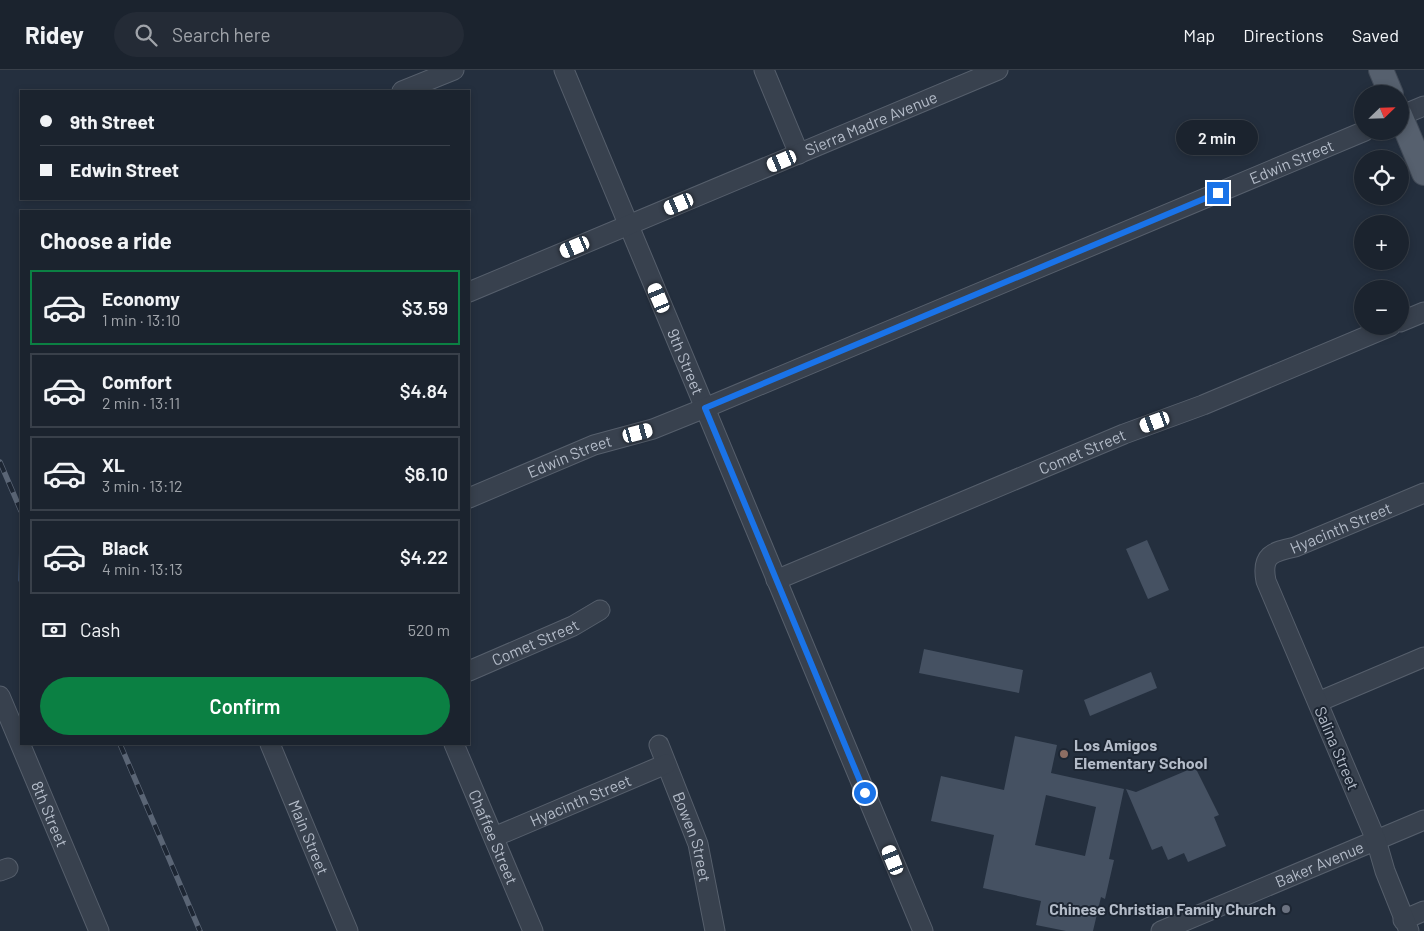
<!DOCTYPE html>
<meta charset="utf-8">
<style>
body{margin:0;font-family:Barlow,sans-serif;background:#242b36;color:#f1f3f6;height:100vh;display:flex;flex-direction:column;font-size:19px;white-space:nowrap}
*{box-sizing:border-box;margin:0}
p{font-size:16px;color:#a0a4aa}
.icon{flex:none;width:28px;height:28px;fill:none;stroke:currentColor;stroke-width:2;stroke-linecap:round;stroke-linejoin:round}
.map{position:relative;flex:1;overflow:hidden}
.sheet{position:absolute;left:20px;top:140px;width:450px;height:535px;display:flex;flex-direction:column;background:#1b232e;border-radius:0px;box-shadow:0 2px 8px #0003,0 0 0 1px #39404a}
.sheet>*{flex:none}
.top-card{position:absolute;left:20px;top:20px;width:450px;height:110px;border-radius:0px;box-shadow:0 2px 8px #0003,0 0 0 1px #39404a;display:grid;align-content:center;height:110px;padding:0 20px;background:#1b232e}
.needle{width:32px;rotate:67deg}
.fabs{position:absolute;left:1354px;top:15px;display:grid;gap:10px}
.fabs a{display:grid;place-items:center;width:55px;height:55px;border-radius:50%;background:#1b232e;box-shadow:0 2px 8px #0003,0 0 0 1px #39404a;font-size:25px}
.end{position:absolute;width:22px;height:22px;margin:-11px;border:6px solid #1a73e8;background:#fff;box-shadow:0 0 0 2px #fff}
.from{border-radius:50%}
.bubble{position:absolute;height:35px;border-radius:18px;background:#1b232e;box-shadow:0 2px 8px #0003,0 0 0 1px #39404a;font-size:16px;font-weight:600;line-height:35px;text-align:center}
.car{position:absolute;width:15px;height:30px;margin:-15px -8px;border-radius:6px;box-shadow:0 0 4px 1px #0007;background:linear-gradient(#fff 24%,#345 0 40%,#fff 0 76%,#345 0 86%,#fff 0)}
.top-card b{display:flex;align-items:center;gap:18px;height:48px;font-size:19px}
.top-card b+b{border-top:1px solid #39404a}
.top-card i{width:12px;height:12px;background:#f1f3f6}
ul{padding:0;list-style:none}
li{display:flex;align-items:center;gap:15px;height:75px;margin:0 10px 8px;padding:0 10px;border:2px solid #39404a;border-radius:0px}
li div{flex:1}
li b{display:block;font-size:19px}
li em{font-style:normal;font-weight:600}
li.active{border-color:#0b8043}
li>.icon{width:45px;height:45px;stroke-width:1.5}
h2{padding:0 20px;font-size:22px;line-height:60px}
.pay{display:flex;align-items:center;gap:12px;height:55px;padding:0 20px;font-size:19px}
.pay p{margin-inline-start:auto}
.primary-button{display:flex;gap:10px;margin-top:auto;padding:10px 20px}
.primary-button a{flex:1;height:58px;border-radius:30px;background:#0b8043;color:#fff;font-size:20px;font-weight:600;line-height:58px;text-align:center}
header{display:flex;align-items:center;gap:30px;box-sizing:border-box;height:70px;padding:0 25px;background:#1b232e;border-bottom:1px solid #39404a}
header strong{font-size:24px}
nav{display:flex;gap:28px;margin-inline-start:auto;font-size:18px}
.search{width:350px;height:45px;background:#242b36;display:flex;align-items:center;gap:12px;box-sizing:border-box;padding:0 18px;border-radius:28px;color:#a0a4aa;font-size:19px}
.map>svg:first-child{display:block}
</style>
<header>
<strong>Ridey</strong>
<div class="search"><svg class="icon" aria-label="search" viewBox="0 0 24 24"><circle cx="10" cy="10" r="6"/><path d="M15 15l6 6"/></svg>Search here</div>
<nav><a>Map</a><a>Directions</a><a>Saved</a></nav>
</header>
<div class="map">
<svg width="1424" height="861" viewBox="0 0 1424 861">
<rect width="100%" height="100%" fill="#242f3e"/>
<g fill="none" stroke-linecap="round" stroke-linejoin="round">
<path stroke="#394c67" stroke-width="4" d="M21 385V394
M20 510 21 483"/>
</g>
<path fill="#455162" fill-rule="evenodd" d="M1147 470 1169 520 1148 529 1126 479Z
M924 579 1023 600 1019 623 919 603Z
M1151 602 1157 618 1090 646 1084 630Z
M1015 666 1057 675 1051 703 1124 719 1109 789 1114 790 1105 829 1101 827 1093 861H1066L1036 855 1041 831 983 818 994 765 931 751 941 706 1004 720ZM1046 725 1096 737 1085 786 1035 775Z
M1195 697 1219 745 1214 747 1226 776 1188 792 1184 783 1168 790 1162 776 1152 780 1126 719 1136 722Z"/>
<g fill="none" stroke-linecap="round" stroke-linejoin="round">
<g stroke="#565f6c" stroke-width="21">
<g id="minor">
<path id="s1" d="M564 0 923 861"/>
<path d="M764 0 799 84"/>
<path d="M402 21 454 0"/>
<path d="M1400 46 1424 36"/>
<path id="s2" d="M469 222 998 0"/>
<path d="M1400 252 1424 242"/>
<path id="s3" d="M469 428 594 375 653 359 705 338 1365 61"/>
<path id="s4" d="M776 510 1124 364 1203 335 1391 256"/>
<path id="s5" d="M469 601 573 556 600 540"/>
<path id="s6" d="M0 626 99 861"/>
<path d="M1318 632 1424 587"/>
<path id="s7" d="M270 674 348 861"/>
<path id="s8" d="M454 674 533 861"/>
<path id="s9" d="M659 675 698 774 715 861"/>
<path id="s10" d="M494 767 666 694"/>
<path d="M0 801 8 798"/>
<path d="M1403 850 1424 841"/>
<path id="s11" d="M1161 861 1424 750"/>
<path id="s12" d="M1409 861 1385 801 1376 770 1266 511C1261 485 1272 482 1295 477L1424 423"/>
</g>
</g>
<g stroke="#414a57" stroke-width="26">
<path id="major" d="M1381 0 1391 24
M1400 45 1424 103"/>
</g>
<use href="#minor" stroke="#38414e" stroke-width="19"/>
<use href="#major" stroke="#56606e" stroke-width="24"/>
<g stroke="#5a6575" stroke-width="5.5">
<path id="rail" d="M0 392 21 441
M120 674 200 861"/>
</g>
<use href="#rail" stroke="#1d2633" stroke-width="4" stroke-dasharray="11" stroke-linecap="butt"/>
</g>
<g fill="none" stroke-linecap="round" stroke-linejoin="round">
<path stroke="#1a73e8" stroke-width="6" d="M865 723 705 338 1218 123"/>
</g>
<circle fill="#8d6e63" stroke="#1d2633" stroke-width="2" cx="1064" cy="684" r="5"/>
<circle fill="#6b7280" stroke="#1d2633" stroke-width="2" cx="1286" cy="839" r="5"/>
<g text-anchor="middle" stroke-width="4" stroke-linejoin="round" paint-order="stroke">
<g font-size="16" fill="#b4bcc9" stroke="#1d2633">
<text dy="6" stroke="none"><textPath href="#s2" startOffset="436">Sierra Madre Avenue</textPath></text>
<text dy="6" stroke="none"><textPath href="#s3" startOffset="889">Edwin Street</textPath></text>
<text dy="6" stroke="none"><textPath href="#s1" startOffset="316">9th Street</textPath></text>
<text dy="6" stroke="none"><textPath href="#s4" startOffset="332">Comet Street</textPath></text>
<text dy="6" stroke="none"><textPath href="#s3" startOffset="109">Edwin Street</textPath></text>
<text dy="6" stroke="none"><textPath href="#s12" startOffset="481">Hyacinth Street</textPath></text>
<text dy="6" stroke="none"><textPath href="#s5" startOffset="72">Comet Street</textPath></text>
<text transform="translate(1337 678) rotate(67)" y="6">Salina Street</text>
<text dy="6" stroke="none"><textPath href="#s10" startOffset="94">Hyacinth Street</textPath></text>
<text dy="6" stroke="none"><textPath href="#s6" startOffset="128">8th Street</textPath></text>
<text dy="6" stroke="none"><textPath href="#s7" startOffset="101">Main Street</textPath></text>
<text dy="6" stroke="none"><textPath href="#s8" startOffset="101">Chaffee Street</textPath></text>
<text dy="6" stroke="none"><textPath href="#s9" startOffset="98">Bowen Street</textPath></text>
<text dy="6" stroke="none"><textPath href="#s11" startOffset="172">Baker Avenue</textPath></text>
</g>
<g font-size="16" font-weight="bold" fill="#b4bcc9" stroke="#1d2633" text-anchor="start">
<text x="1074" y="681">Los Amigos<tspan x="1074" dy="18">Elementary School</tspan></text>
<text x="1276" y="845" text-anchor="end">Chinese Christian Family Church</text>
</g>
</g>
</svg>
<div class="fabs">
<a><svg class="needle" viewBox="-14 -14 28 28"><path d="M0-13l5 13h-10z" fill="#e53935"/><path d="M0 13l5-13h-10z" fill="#a0a4aa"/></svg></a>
<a><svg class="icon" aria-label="locate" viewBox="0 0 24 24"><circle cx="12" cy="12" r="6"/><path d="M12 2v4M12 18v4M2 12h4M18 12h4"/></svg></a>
<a>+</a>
<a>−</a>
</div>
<i class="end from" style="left:865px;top:723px"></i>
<i class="end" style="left:1218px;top:123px"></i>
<div class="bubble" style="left:1176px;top:50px;width:82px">2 min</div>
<i class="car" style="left:782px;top:91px;rotate:247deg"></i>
<i class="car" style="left:679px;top:134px;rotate:247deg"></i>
<i class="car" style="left:575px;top:177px;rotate:247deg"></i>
<i class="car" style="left:659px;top:228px;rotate:337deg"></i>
<i class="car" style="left:1155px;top:352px;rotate:250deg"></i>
<i class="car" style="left:638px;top:363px;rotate:75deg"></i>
<i class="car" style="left:893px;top:790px;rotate:338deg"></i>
<div class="top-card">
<b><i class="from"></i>9th Street</b>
<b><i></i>Edwin Street</b>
</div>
<section class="sheet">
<h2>Choose a ride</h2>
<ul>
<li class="active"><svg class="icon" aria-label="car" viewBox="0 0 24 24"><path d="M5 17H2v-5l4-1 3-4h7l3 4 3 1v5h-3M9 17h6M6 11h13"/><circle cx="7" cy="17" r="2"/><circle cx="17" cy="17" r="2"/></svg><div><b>Economy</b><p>1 min · 13:10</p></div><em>$3.59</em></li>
<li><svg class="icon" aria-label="car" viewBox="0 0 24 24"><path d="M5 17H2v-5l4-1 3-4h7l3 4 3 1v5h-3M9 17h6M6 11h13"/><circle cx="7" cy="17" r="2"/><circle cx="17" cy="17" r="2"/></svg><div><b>Comfort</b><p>2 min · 13:11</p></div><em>$4.84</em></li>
<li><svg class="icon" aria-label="car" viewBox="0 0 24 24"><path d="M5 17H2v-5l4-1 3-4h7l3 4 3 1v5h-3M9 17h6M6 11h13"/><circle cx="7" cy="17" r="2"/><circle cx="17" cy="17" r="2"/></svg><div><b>XL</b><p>3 min · 13:12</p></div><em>$6.10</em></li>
<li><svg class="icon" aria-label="car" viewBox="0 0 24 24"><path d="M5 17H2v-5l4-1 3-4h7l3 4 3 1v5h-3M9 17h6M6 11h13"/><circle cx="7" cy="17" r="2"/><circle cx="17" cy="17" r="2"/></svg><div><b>Black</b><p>4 min · 13:13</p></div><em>$4.22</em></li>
</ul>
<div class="pay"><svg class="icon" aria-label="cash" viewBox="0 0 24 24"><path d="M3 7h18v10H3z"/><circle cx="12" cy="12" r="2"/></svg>Cash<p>520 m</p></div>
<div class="primary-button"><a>Confirm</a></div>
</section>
</div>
